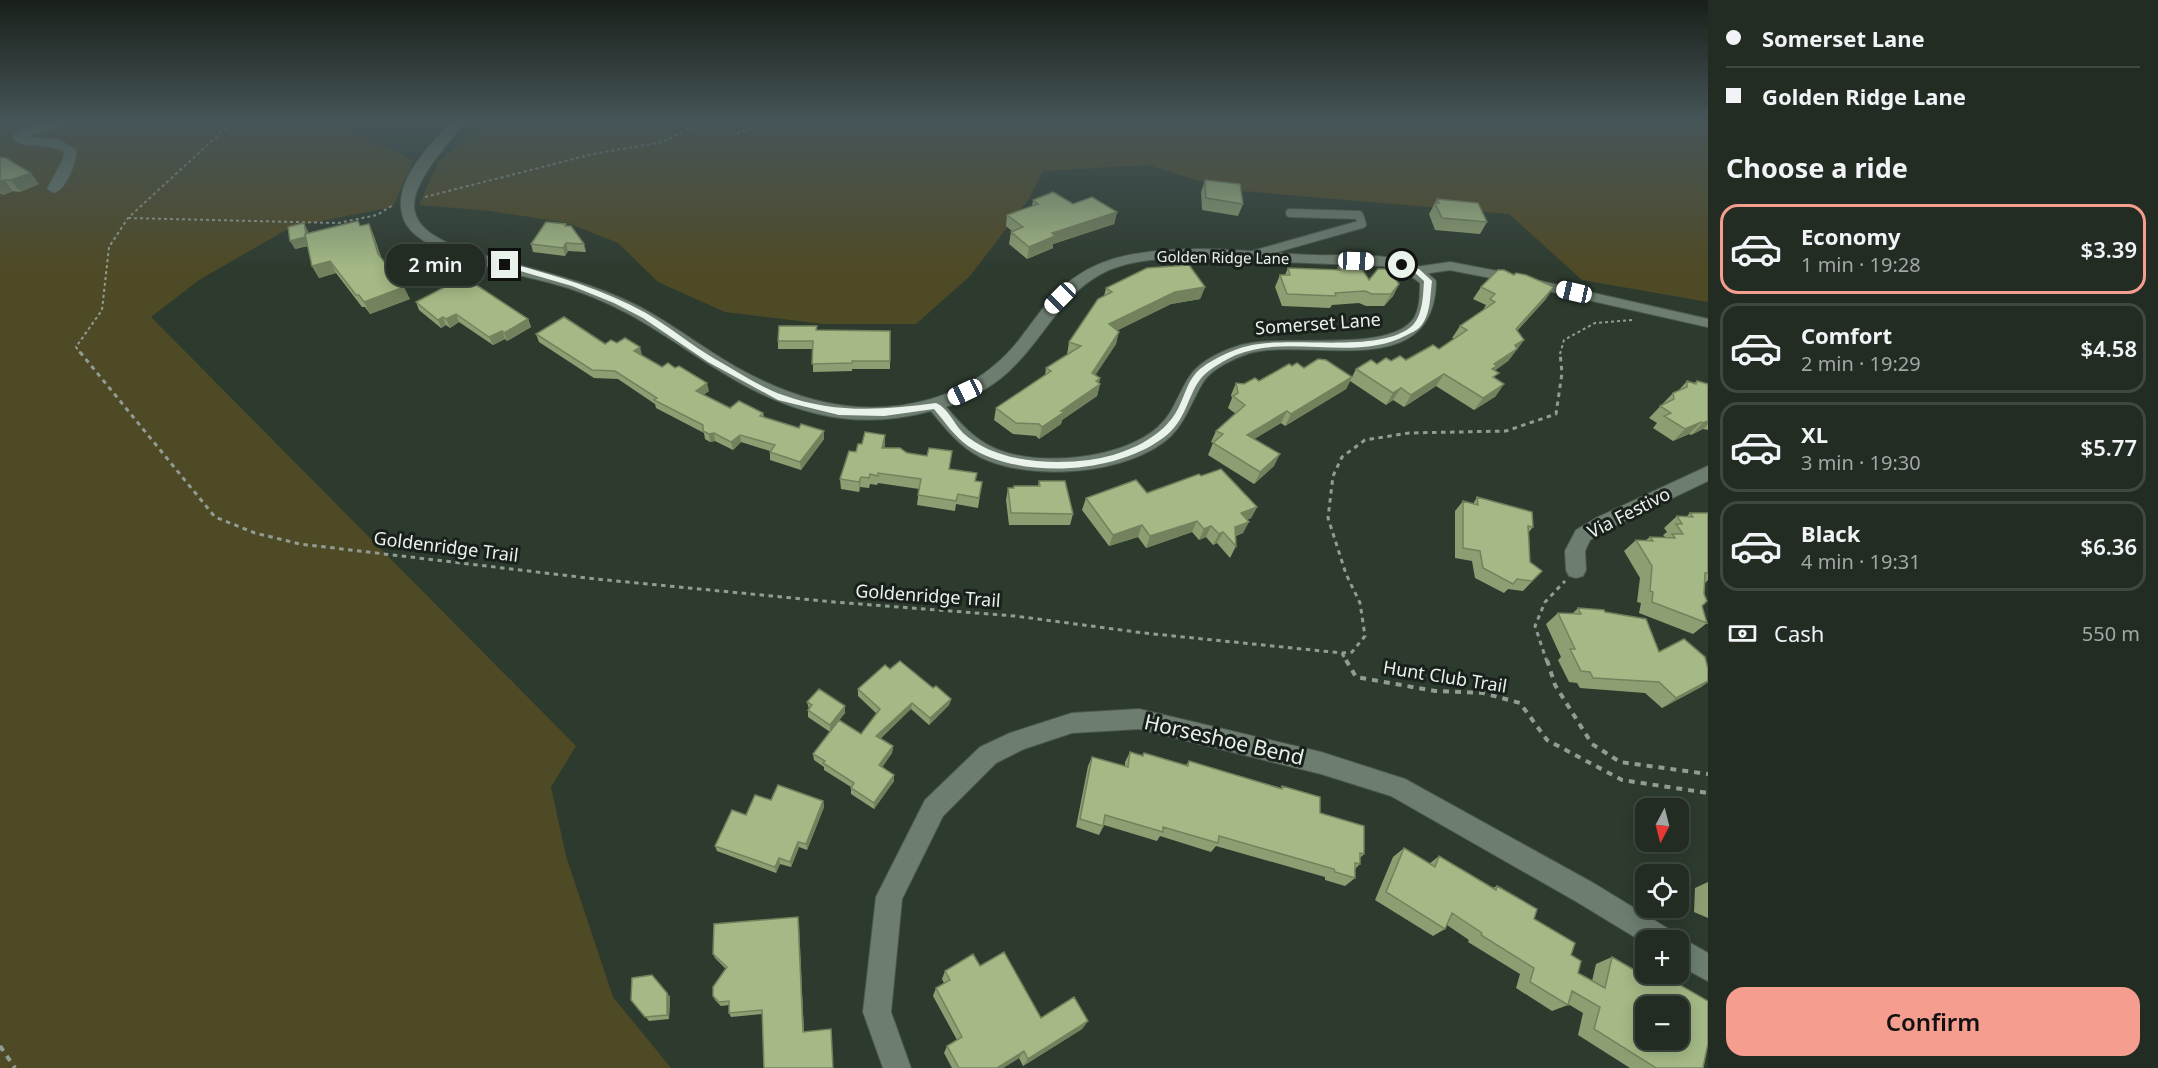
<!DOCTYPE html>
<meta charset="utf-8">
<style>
body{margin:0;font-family:"Noto Sans",sans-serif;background:#2e3830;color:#f1f3f6;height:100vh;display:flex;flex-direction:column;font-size:22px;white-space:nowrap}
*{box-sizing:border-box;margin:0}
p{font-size:20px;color:#a2a7a6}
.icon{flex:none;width:33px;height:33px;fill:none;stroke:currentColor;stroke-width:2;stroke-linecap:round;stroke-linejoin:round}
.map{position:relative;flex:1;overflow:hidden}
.drawer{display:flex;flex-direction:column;background:#222c23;width:450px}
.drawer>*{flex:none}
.hud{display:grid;align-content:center;height:132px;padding:0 18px;background:#222c23}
.needle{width:39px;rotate:187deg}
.fabs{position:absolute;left:1635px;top:798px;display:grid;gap:12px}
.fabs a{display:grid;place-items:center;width:54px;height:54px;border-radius:12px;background:#222c23;box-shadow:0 3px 15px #0003,0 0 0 2px #3f4841;font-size:30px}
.end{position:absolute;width:27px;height:27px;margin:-14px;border:8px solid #e9f2eb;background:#111;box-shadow:0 0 0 3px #111}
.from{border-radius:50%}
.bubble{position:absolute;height:42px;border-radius:18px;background:#222c23;box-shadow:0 3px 15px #0003,0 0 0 2px #3f4841;font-size:20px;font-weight:600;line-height:42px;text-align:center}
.car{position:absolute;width:18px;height:36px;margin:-18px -9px;border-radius:8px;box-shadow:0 0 4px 2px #0007;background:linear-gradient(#fff 24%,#345 0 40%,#fff 0 76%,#345 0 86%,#fff 0)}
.hud b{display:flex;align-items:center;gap:21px;height:57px;font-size:22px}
.hud b+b{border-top:2px solid #3f4841}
.hud i{width:15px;height:15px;background:#f1f3f6}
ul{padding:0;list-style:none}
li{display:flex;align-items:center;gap:18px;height:90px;margin:0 12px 9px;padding:0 6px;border:3px solid #3f4841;border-radius:18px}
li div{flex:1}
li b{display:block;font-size:22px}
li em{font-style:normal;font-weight:600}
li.selected{border-color:#f59d8e}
li>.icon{width:54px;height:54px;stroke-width:1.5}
h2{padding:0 18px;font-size:27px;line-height:72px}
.pay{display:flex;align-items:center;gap:15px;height:66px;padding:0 18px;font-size:22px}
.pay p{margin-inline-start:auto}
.button{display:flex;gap:12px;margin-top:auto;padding:12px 18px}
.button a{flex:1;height:69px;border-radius:18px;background:#f59d8e;color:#111;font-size:24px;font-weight:600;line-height:69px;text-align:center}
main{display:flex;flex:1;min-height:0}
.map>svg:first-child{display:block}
</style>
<main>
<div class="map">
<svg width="1708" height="1068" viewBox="0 0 1708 1068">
<rect width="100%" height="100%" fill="#2d3b2f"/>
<path fill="#4f4a26" d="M0 120H229L228 127 330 120 413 161 393 207 291 227 199 280 151 317 576 746 551 787 566 856 613 997 671 1068H0Z
M491 120H1708V302L1582 280 1509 214 1230 190 1148 165 1043 171 1029 199 970 276 916 324H823L725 312 658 282 618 243 568 223 490 211 419 205 438 162Z"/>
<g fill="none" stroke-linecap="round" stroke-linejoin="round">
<g stroke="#4c584e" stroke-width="10">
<path id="service" d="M1249 256 1362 224 1359 215 1290 213
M1416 271 1450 266 1507 277
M1540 285 1708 323"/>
</g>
<g stroke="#4c584e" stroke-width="2">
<path id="minor" d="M57 120H76L74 123 26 137 60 140 76 150C77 162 66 190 54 193L47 189 63 159 64 152C48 142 30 149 14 141L13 135 23 128Z
M454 120H466C417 183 372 225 483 255 535 270 588 281 636 305 662 318 685 335 710 351 762 385 821 411 884 407 937 404 986 382 1019 340 1037 317 1052 292 1077 276 1096 263 1118 256 1141 253 1198 244 1257 253 1314 255 1345 256 1384 252 1413 264 1420 266 1427 273 1433 278L1436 281C1435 384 1312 337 1250 353 1235 358 1213 368 1204 381 1192 399 1187 420 1171 436 1130 475 1030 482 980 457 960 447 945 428 931 411 894 421 856 423 818 414 748 397 706 360 646 324 622 309 595 297 568 288 528 275 421 259 404 220 389 183 431 144 454 120ZM1181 258 1383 266 1404 271 1420 283C1420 294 1420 308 1414 318 1389 355 1280 332 1238 346 1222 351 1203 360 1192 373 1179 390 1175 412 1158 427 1123 459 1037 468 994 448 974 439 960 423 946 407 973 397 997 385 1016 364 1046 334 1062 295 1101 274 1125 261 1154 259 1181 258Z
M1708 466V481L1610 528 1590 540 1585 551 1586 570 1583 576 1576 578 1569 576 1566 570 1565 551 1576 530 1596 518Z
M1139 709 1321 752 1405 779 1595 884 1672 931 1675 938 1687 941 1708 953V981L1678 965V940H1646V944L1577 902 1391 796 1321 774 1139 729 1072 733 1024 749 996 763 943 816 902 899 891 1012 911 1068H883L863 1012 876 897 925 800 980 747 1010 733 1072 713Z"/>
</g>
<path stroke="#919d93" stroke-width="2" stroke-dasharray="3 3" stroke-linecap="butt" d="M737 134 773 120
M425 197 593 154 663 142 688 129 726 120
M128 218 338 223 377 215 393 205
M81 354 76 347 102 310 109 247 128 218 227 127 246 120
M1560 354 1564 340 1595 323 1632 320"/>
<path stroke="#919d93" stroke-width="3" stroke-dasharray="4.5 4.5" stroke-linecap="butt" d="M80 352 215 517 255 533 300 544 596 579 834 602 1015 616 1144 633 1342 653 1352 652 1365 636 1360 603 1346 574 1328 518 1333 476 1342 457 1365 440 1409 433 1506 431 1556 414 1562 373 1560 352
M1342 653 1347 662
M1547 662 1535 626 1545 602 1565 581"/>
<path stroke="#919d93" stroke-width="4" stroke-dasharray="6 6" stroke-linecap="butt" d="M1346 660 1356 677 1435 691 1483 693 1520 703 1547 740 1622 780 1708 793
M1547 660 1555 685 1592 744 1620 762 1708 774
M0 1046 15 1068"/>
<use href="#service" stroke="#6d7d70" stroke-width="8"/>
<use href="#minor" fill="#6d7d70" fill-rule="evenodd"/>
</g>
<path fill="#8d9f72" d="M0 157 39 184 20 192 13 191 3 195 0 193Z
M1205 180 1243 204 1238 216 1202 210 1201 192Z
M1437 199 1487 222 1480 234 1435 230 1429 214Z
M1033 200 1073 204 1117 212 1114 224 1053 244V248L1027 259 1009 244 1011 232 1012 231 1006 226 1007 215 1032 206Z
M358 221 360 226 369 224 374 236 381 257 410 299 370 314 365 307H362L336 273 319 278 312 266 308 246 295 249 308 231V233Z
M566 224 567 226 584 244 586 252 568 251 565 256 533 252 531 244Z
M1338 267 1369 280 1399 284 1393 296 1384 306H1366L1359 303 1332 305 1330 308 1282 306 1275 287 1280 275H1285L1288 268 1337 270Z
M1205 287 1200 299 1171 304 1118 330 1116 344 1095 375 1100 378 1099 383 1100 384 1097 396 1062 420 1061 424 1039 439 1036 436 1013 434 994 420 996 408 1045 376 1046 368 1067 355 1069 342 1104 296 1106 288Z
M1481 287 1546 299 1517 331 1524 340 1508 361 1494 371 1496 396 1474 410 1436 386 1404 407 1393 400 1386 405 1350 381 1346 389 1285 426 1281 423 1254 439 1274 466 1254 484 1208 455 1213 443 1211 442 1216 431 1236 414 1228 408 1232 398 1231 395 1236 383 1244 384 1259 381 1292 366 1352 377 1356 369 1377 364 1406 360 1439 349 1454 338H1452L1460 326 1483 310 1486 305 1473 299Z
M416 302 528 319 531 327 507 341 505 339 493 345 459 322 450 328 446 325 441 328 419 310Z
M817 330 890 331V369H852V371L813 372V349H778V341Z
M536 334 605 344 617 343 642 355 662 367 709 391 703 395 730 408 763 413 764 417 824 439 801 470 770 460V451L741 442 733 450 715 441 710 442 705 439 704 433 656 408 655 404 618 379 594 378 539 342Z
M1687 381 1694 383 1697 381 1708 384V430L1703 429 1691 435 1689 434 1673 441 1653 428 1657 423 1649 418 1673 393 1679 390Z
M862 444 885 445 884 448 927 456 952 451 949 469 976 481 982 482 978 508 956 504 955 511 917 505 919 489 878 483 877 485 870 484 869 488 860 487 859 492 841 489 840 479 856 452Z
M1201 476 1257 507 1251 518 1247 520 1243 533 1236 536V546L1230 558 1217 543 1213 545 1206 537 1199 540 1192 532 1146 548 1138 537 1109 546 1082 510 1086 498 1147 493Z
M1039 481 1073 514 1070 525H1009L1006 500 1008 488H1013L1014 486H1038Z
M1477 497 1533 527 1529 532 1530 562 1542 571 1523 591 1508 589 1504 593 1475 578 1472 561 1455 558V511L1463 501 1473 504Z
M1690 513H1708V580L1705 583 1702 606 1707 623 1693 634 1639 613 1641 603 1637 602 1640 578 1624 551 1636 540H1646L1650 537H1665L1663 535 1667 532 1664 528 1677 516 1686 517Z
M1578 608 1605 612 1659 652 1707 669 1708 682 1701 687 1662 708 1645 693 1580 688 1577 683 1569 682 1558 660 1561 657 1546 624 1558 613 1572 614Z
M890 669 933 688 951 699 949 705 929 725 911 709 880 739 893 746 892 753 882 767 894 781 874 809 851 794V787L824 770V767L814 760 813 754 830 732 808 717V710L809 709 807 702 845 706V713L839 720 861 734 877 714 858 696V689Z
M1130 752 1142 755 1144 753 1186 765 1189 761 1281 788 1282 786 1320 813 1364 854 1360 858V864L1355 869V878L1345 886 1325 880V877L1216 846 1211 852 1160 836 1157 841 1104 825 1099 835 1076 827 1088 766 1092 757 1125 766V762Z
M771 800 823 801 824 807 807 850 799 847 791 867 780 864 776 873 717 851 715 846 746 815Z
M1404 848 1429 864 1439 856 1493 888 1497 886 1534 919 1571 955 1578 973 1592 981 1596 964 1612 957 1638 972 1646 969V974H1661L1703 1068H1630L1578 1035 1583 1013 1568 1004V1005L1552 1011 1516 988 1520 974 1468 942 1469 940 1447 925 1445 929 1433 936 1375 900 1393 857Z
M1708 882V918L1694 912 1695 888Z
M798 917 804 1032 833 1068 762 1014 731 1017 729 1013V1005L721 1006 715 1000 713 996 726 969 715 958 713 954Z
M980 966 1041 1018 1088 1021 1082 1029 1023 1066 1019 1058 1003 1068H952L944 1053 947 1046 957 1040 933 996 936 988 944 983 942 979 945 971Z
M667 993 670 997 669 1019 649 1021 631 1000Z"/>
<path fill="#73825d" d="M31 173 39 184 20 192 11 180Z
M4 180 13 191 3 195 0 192V181Z
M1117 212 1114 224 1053 244V248L1027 259 1029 247 1052 233Z
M304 223 308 231 311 245 295 249 290 241Z
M369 224 374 236 384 266 378 254Z
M566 243 568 251 565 256 563 248Z
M330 261 336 273 319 278 312 266Z
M1399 284 1393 296 1384 306 1391 294Z
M404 287 410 299 370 314 364 302Z
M1205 287 1200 299 1171 304 1106 336 1109 324 1175 292Z
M1554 287 1546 299 1507 341 1516 329Z
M456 314 459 322 450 328 446 319Z
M443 317 446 325 441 328 438 320Z
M528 319 531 327 507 341 504 333Z
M502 331 505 339 493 345 489 337Z
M1119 332 1116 344 1089 385 1092 373Z
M1524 340 1508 361 1494 371 1489 378 1494 364 1515 345Z
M640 347 642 355 634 351Z
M1444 374 1436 386 1404 407 1411 395Z
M1352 377 1346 389 1285 426 1291 414Z
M1100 378 1098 386 1100 384 1097 396 1062 420 1061 424 1039 439 1042 427Z
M707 383 709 391 697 399 696 391Z
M1504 384 1496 396 1474 410 1483 398Z
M1401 388 1393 400 1386 405 1393 393Z
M1287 411 1281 423 1241 447 1247 435Z
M1708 421V424L1703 429 1691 435 1703 423Z
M1701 422 1689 434 1673 441 1685 429Z
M824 431V439L801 470 800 462Z
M714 433 715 441 710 442 709 434Z
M740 435 741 442 733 450 731 442Z
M885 435V445L881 458 882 448Z
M1280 454 1274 466 1254 484 1260 472Z
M861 477 860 487 859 492V482Z
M1257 507 1251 518 1235 525 1241 513Z
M1197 521 1192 532 1146 548 1150 536Z
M1249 522 1243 533 1229 539 1235 527Z
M1142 525 1138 537 1109 546 1113 535Z
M1211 526 1206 537 1199 540 1204 529Z
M1223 532 1217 543 1213 545 1219 534Z
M1708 681V682L1701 687 1662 708 1676 698Z
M951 699 949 705 929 725 930 718Z
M912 703 911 709 875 743 876 736Z
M845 706V713L830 732V725Z
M893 746 892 753 879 772V765Z
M894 775V781L874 809V803Z
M823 801 824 807 807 850 806 844Z
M798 842 799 847 791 867 790 862Z
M779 858 780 864 776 873 775 867Z
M798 917 799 922 804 1035 803 1032Z
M667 993 670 997 669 1019 667 1015Z
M1088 1021 1082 1029 1023 1066 1028 1059Z
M1024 1051 1019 1058 1003 1068H997Z"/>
<path fill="#a4b985" stroke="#73825d" stroke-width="1.5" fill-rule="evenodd" d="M0 157 6 158 31 173 11 180H4L0 181Z
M1205 180 1240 184 1243 204 1206 198Z
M1053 192 1073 204 1092 197 1117 212 1052 233 1055 236 1029 247 1011 232 1023 227 1007 215 1038 204 1033 200Z
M1437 199 1478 203 1487 222 1442 218 1435 203H1439Z
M358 221 360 226 369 224 378 254 404 287 364 302 359 295H356L330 261 312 266 305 234Z
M546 222 566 224 565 226H571L584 244 566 243 563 248 531 244Z
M304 223 306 233 305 234V237L290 241 288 227Z
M1189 265 1205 287 1175 292 1109 324 1119 332 1092 373 1100 378 1096 381 1100 384 1061 411 1064 412 1042 427 1039 424 1016 423 996 408 1051 371 1046 368 1081 346 1069 342 1098 299 1112 292 1106 288 1147 268Z
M1360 266 1369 280 1378 269H1384L1388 270 1399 284 1391 294H1372L1365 291 1335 293 1336 296 1287 294 1280 275H1290L1288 268 1340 270 1338 267Z
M1498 270H1504L1514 275 1516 273 1526 275 1554 287 1516 329 1524 340 1515 345 1517 349 1494 364 1497 366 1492 369 1499 373 1493 377 1504 384 1483 398 1444 374 1411 395 1401 388 1393 393 1356 369 1371 360 1377 364 1386 358 1391 361 1400 356 1406 360 1433 345 1439 349 1467 330 1460 326 1495 302 1490 299 1495 294 1481 287Z
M464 277 528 319 504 333 502 331 489 337 456 314 446 319 443 317 438 320 416 302Z
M564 317 605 344 611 340 617 343 625 338 640 347 634 351 662 367 668 363 675 368 679 366 707 383 696 391 730 408 739 401 763 413 760 416 799 428 801 424 824 431 800 462 770 452 775 445 740 435 731 442 714 433 709 434 703 431V425L654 400 657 398 615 371 592 370 536 334Z
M779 326H817L816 330 890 331V361H852V363L812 364 813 341H778Z
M1318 359 1326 360 1352 377 1291 414 1287 411 1247 435 1280 454 1260 472 1213 443 1223 434 1216 431 1245 405 1233 396 1238 393 1236 383 1244 384 1255 378 1259 381 1289 364 1292 366 1297 363 1304 368Z
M1687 381 1696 384 1697 381 1708 384V421L1703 423 1701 422 1685 429 1664 416 1671 413 1660 406 1674 399 1673 393 1687 387Z
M865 432 885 435 882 448H900L907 453 927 456 929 448 952 451 949 469 977 473 975 481 982 482 979 498 958 494 956 501 918 495 921 479 878 473V476L870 474 869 478 861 477 859 482 840 479 849 451 856 452 858 444H862Z
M1221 469 1257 507 1241 513 1249 522 1235 527 1236 546 1223 532 1219 534 1211 526 1204 529 1197 521 1150 536 1142 525 1113 535 1086 498 1136 480 1147 493 1199 474 1201 476Z
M1039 481H1065L1073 514 1011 513 1008 488H1014V486H1040Z
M1477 497 1532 512 1533 527 1528 526 1530 562 1542 571 1532 581 1517 579 1513 584 1483 568 1480 551 1463 548V501L1478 505Z
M1690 513H1708V573H1705L1704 594 1707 601 1702 606 1707 623 1652 602 1653 592 1650 591 1652 566 1636 540 1653 541 1650 537 1675 538 1672 534H1683L1676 524H1682L1677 516 1693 517Z
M1578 608 1604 610 1605 612 1646 619 1659 652 1684 639 1705 657 1708 669V681L1676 698 1659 682 1593 678 1590 672 1581 671 1570 649H1575L1558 613 1581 614Z
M900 661 933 688 936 686 951 699 930 718 912 703 876 736 893 746 879 765 894 775 874 803 851 788 854 783 823 763 825 761 813 754 839 720 861 734 880 709 858 689 885 665 890 669Z
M819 689 845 706 830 725 808 710 812 705 807 702Z
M1130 752 1143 756 1144 753 1188 766 1189 761 1282 789V786L1320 797V813L1364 826V854L1360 853V864L1355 863V878L1335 872 1334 869 1219 836 1218 843 1163 827V832L1105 815 1103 826 1080 819 1092 757 1128 767Z
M778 785 823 801 806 844 798 842 790 862 779 858 775 867 715 846 732 810 746 815 755 795 771 800Z
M1404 848 1435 867 1439 856 1496 890 1497 886 1537 909 1534 919 1575 943 1571 955 1581 961 1578 973 1605 988 1612 957 1648 978 1649 974H1661L1708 1001V1043L1703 1068H1656L1594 1029 1600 1007 1572 991 1568 1005 1530 982 1534 968 1481 935 1482 933 1452 913 1445 929 1386 892ZM1646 1006H1678V1040H1646Z
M798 917 803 1032 831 1029 833 1068H764L762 1010 729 1013V1001L719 1002 713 996V987L727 967 713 954 714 924Z
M1004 952 1041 1018 1074 997 1088 1021 1028 1059 1024 1051 997 1068H959L947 1046 962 1037 936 988 950 980 945 971 973 954 980 966Z
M652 975 667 993V1015L645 1017 631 1000 632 978Z"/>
<linearGradient id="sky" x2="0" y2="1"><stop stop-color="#19201a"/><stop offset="0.45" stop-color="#465558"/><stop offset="1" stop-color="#465558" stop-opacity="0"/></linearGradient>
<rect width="1708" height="269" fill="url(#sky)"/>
<path fill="#e9f2eb" d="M505 262C554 275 602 289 646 313 670 327 691 345 715 359 736 371 760 387 783 395 834 414 885 410 936 403 948 408 954 424 963 433 995 462 1049 465 1089 460 1120 456 1158 441 1175 414 1183 402 1186 384 1196 373 1206 362 1233 349 1248 346 1290 335 1382 355 1413 325 1423 314 1423 295 1424 281L1414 272 1400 267V264L1419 269 1432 281C1430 296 1431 316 1419 328 1416 331 1410 333 1407 335 1354 363 1290 333 1236 355 1227 359 1209 369 1202 377 1187 395 1187 421 1163 438 1115 474 1019 480 968 446 954 436 945 422 934 409L884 416 839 415 778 400 708 362 643 318 614 303 572 286 503 266Z"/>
<g text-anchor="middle" stroke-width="6" stroke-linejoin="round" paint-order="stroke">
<g font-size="15" fill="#e9f2eb" stroke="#1a201b">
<text transform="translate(1223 258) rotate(1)" y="5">Golden Ridge Lane</text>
</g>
<g font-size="18" fill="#e9f2eb" stroke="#1a201b">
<text transform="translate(1318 324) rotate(-4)" y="6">Somerset Lane</text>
<text transform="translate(1629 513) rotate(-27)" y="6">Via Festivo</text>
<text transform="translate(446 547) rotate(7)" y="6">Goldenridge Trail</text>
<text transform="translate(928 596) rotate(4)" y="6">Goldenridge Trail</text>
<text transform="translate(1445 677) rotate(9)" y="6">Hunt Club Trail</text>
</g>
<g font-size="21" fill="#e9f2eb" stroke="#1a201b">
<text transform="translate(1224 740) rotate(13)" y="7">Horseshoe Bend</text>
</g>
</g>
</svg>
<div class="fabs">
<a><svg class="needle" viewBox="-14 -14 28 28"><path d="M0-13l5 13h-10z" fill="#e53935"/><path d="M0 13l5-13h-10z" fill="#a2a7a6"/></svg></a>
<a><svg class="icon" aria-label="locate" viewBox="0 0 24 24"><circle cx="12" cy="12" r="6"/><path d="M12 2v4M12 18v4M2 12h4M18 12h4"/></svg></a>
<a>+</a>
<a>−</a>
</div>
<i class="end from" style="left:1402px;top:265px"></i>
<i class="end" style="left:505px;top:265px"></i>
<div class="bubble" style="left:386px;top:244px;width:99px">2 min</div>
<i class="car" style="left:1356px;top:261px;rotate:92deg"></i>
<i class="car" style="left:1574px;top:292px;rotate:283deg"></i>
<i class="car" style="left:1060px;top:298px;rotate:225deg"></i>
<i class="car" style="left:965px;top:392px;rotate:245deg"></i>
</div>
<section class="drawer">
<div class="hud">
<b><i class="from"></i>Somerset Lane</b>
<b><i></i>Golden Ridge Lane</b>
</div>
<h2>Choose a ride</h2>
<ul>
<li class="selected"><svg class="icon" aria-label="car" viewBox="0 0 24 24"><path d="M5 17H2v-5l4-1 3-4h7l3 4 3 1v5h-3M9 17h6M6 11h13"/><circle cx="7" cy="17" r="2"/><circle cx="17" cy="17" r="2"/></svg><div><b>Economy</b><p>1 min · 19:28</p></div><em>$3.39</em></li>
<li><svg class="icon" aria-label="car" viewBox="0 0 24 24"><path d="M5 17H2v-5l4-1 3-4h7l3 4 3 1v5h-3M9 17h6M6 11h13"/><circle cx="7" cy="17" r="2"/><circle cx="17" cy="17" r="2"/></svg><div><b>Comfort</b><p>2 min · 19:29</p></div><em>$4.58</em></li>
<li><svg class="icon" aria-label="car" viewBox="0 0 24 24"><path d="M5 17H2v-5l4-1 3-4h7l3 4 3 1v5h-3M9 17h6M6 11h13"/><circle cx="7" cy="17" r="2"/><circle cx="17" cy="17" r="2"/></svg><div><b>XL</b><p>3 min · 19:30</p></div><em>$5.77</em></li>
<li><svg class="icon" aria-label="car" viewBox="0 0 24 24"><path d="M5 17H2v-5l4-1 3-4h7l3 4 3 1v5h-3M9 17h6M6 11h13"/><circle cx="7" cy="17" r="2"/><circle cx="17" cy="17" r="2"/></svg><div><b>Black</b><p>4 min · 19:31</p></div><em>$6.36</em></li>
</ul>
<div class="pay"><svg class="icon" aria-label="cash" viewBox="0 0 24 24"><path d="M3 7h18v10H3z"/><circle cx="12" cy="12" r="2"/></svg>Cash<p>550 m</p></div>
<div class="button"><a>Confirm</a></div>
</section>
</main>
